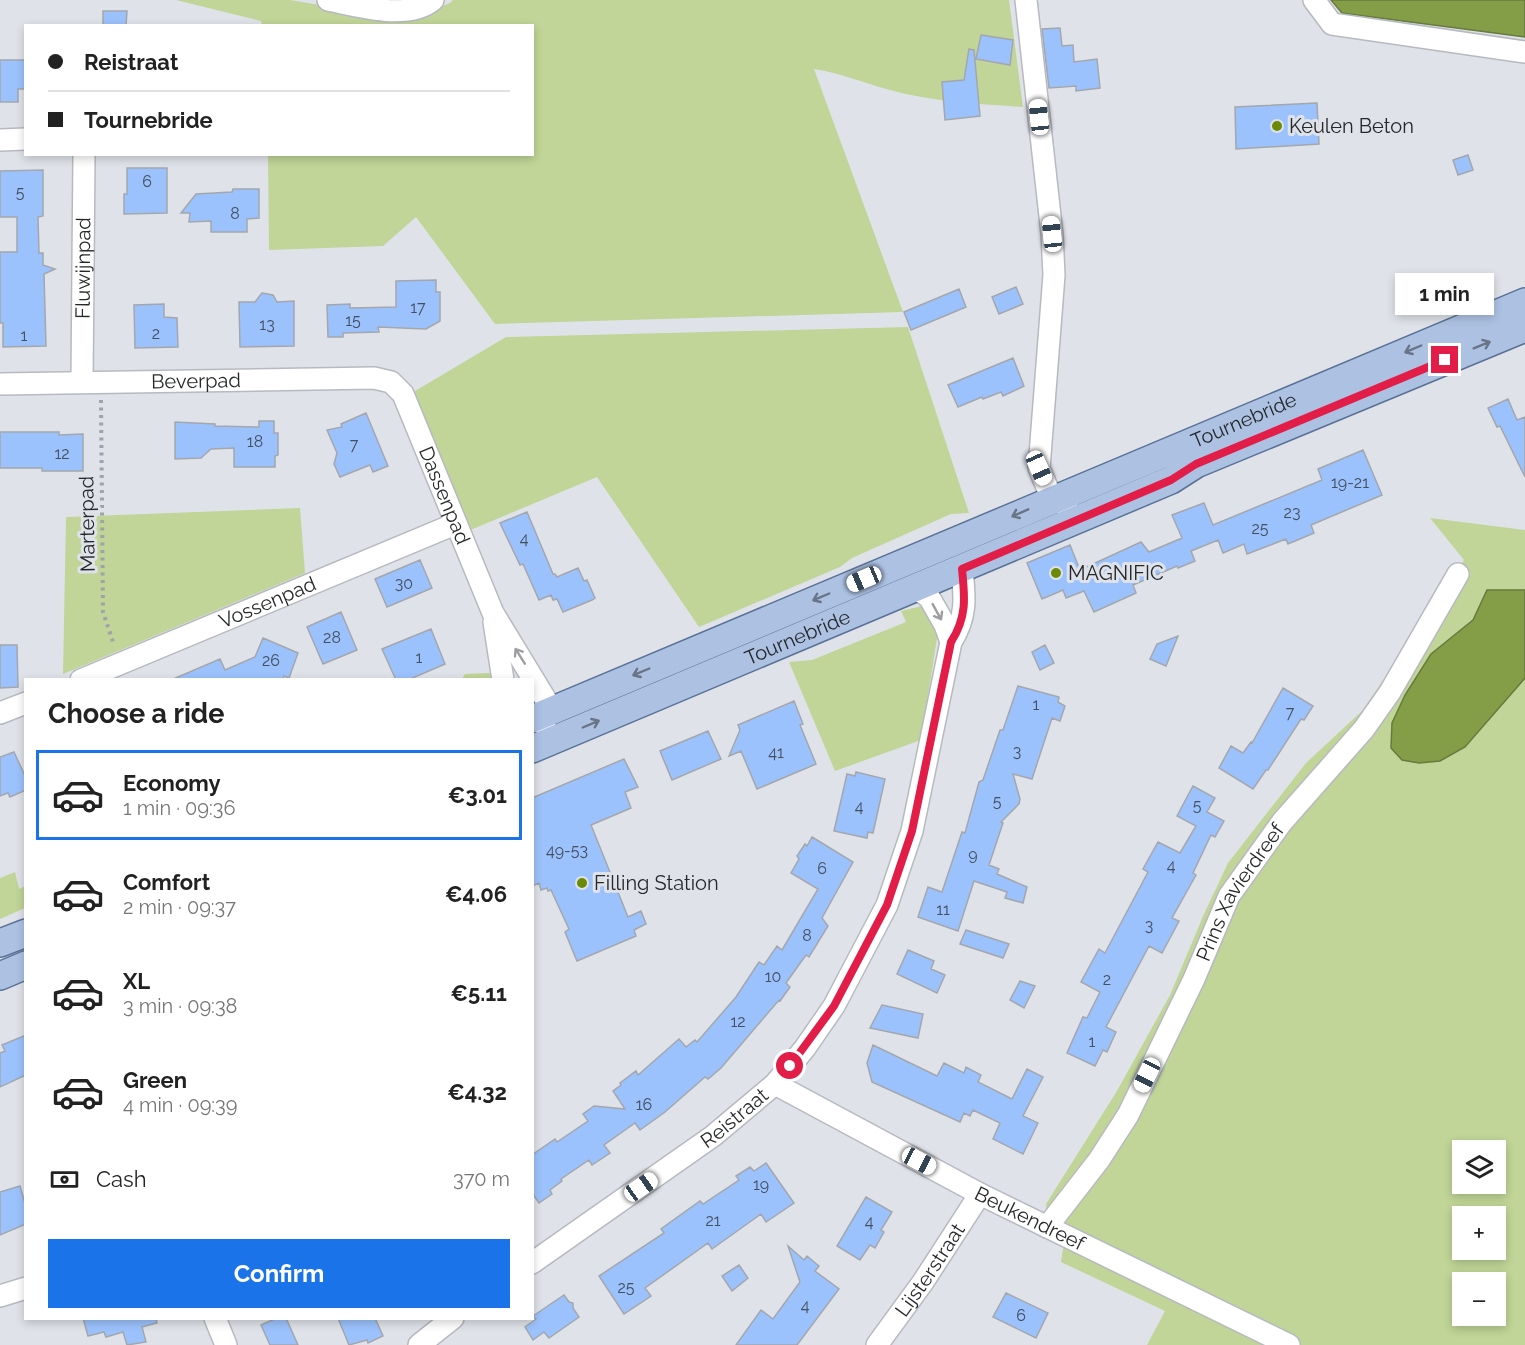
<!DOCTYPE html>
<meta charset="utf-8">
<style>
body{margin:0;font-family:Raleway,sans-serif;background:#f2f2f2;color:#222;height:100vh;display:flex;flex-direction:column;font-size:22px;white-space:nowrap}
*{box-sizing:border-box;margin:0}
p{font-size:20px;color:#767676}
.icon{flex:none;width:33px;height:33px;fill:none;stroke:currentColor;stroke-width:2;stroke-linecap:round;stroke-linejoin:round}
.map{position:relative;flex:1;overflow:hidden}
.drawer{position:absolute;left:24px;top:678px;width:510px;height:642px;display:flex;flex-direction:column;background:#fff;border-radius:0px;box-shadow:0 3px 9px #0003}
.drawer>*{flex:none}
.guide{position:absolute;left:24px;top:24px;width:510px;height:132px;border-radius:0px;box-shadow:0 3px 9px #0003;display:grid;align-content:center;height:132px;padding:0 24px;background:#fff}
.buttons{position:absolute;left:1452px;top:1140px;display:grid;gap:12px}
.buttons a{display:grid;place-items:center;width:54px;height:54px;border-radius:0px;background:#fff;box-shadow:0 3px 9px #0003;font-size:30px}
.end{position:absolute;width:27px;height:27px;margin:-14px;border:8px solid #e11d48;background:#fff;box-shadow:0 0 0 3px #fff}
.from{border-radius:50%}
.bubble{position:absolute;height:42px;border-radius:0px;background:#fff;box-shadow:0 3px 9px #0003;font-size:20px;font-weight:700;line-height:42px;text-align:center}
.car{position:absolute;width:18px;height:36px;margin:-18px -9px;border-radius:8px;box-shadow:0 0 4px 2px #0007;background:linear-gradient(#fff 24%,#345 0 40%,#fff 0 76%,#345 0 86%,#fff 0)}
.guide b{display:flex;align-items:center;gap:21px;height:57px;font-size:22px}
.guide b+b{border-top:2px solid #e0e0e0}
.guide i{width:15px;height:15px;background:#222}
ul{padding:0;list-style:none}
li{display:flex;align-items:center;gap:18px;height:90px;margin:0 12px 9px;padding:0 12px;border:3px solid transparent;border-radius:0px}
li div{flex:1}
li b{display:block;font-size:22px}
li em{font-style:normal;font-weight:700}
li.on{border-color:#1a73e8}
li>.icon{width:54px;height:54px;stroke-width:1.5}
h2{padding:0 24px;font-size:27px;line-height:72px}
.pay{display:flex;align-items:center;gap:15px;height:66px;padding:0 24px;font-size:22px}
.pay p{margin-inline-start:auto}
.action{display:flex;gap:12px;margin-top:auto;padding:12px 24px}
.action a{flex:1;height:69px;border-radius:0px;background:#1a73e8;color:#fff;font-size:24px;font-weight:700;line-height:69px;text-align:center}
.map>svg:first-child{display:block}
</style>
<div class="map">
<svg width="1525" height="1345" viewBox="0 0 1525 1345">
<rect width="100%" height="100%" fill="#dfe3e9"/>
<path fill="#c0d597" fill-rule="evenodd" d="M176 0H290L408 20 450 3 453 0H1009L1023 107C979 104 933 102 890 90 864 83 840 73 814 69L903 312 495 324 416 217 383 246 269 250 268 155 532 154V26L262 25 261 21Z
M908 327 969 513 951 514 852 558 840 567 699 627 597 477 468 531 410 394 506 337Z
M300 508 305 573 63 674 66 517Z
M1430 518 1525 530V590H1487L1473 620 1431 654 1509 694 1525 678V1345H1147L1165 1311 1061 1262 1065 1236 1047 1227 1046 1204 1117 1091 1170 995 1204 914 1228 863 1306 763 1363 710 1464 560ZM1462 1150H1496V1184H1462ZM1462 1216H1496V1250H1462ZM1462 1282H1496V1316H1462Z
M922 606 938 632 921 740 835 771 789 662 812 660 906 622 901 611Z
M490 673 491 679H462L465 674Z
M15 872 19 889 25 886V908L0 919V878Z"/>
<path fill="#849e48" stroke="#687a3f" stroke-width="1.5" d="M1331 0H1525V37L1342 13Z
M1487 590H1525V678L1465 747 1440 761 1419 763 1402 760 1391 748 1392 723 1405 695 1431 654 1473 620Z"/>
<path fill="#9cc2fd" stroke="#a3a7ad" stroke-width="1.5" d="M103 11H127L126 26H103Z
M1060 28 1062 46 1073 45 1074 62 1097 59 1100 88 1076 91V86L1049 88 1042 29Z
M981 35 1013 40 1010 65 976 59Z
M969 49 974 50 980 116 945 120 942 82 964 80Z
M0 60H26V89H18V102H0Z
M1317 103 1319 144 1236 149 1235 107Z
M1468 155 1473 170 1458 175 1453 160Z
M127 168H167V213L124 214V194H127Z
M43 170V216L38 217 39 253H43V265L55 269 44 274 46 346 3 347V323H0V252H17V217H0V171Z
M233 189H259V218L247 219V232H211V221L189 222 190 213H181L196 194 232 192Z
M436 280V292H440V321L426 329 378 327 379 332 343 333V337H328L327 305 350 304V308L396 307V281Z
M1016 287 1023 304 999 314 992 297Z
M959 289 966 307 911 330 904 312Z
M262 293 273 295 277 302 294 301V346L240 347 239 302H255Z
M164 304V317L177 318 178 347 135 348 134 305Z
M1013 358 1024 386 1003 396 1001 392 983 399 982 397 958 407 948 385Z
M1508 399 1517 420 1525 417V477L1500 426 1497 427 1488 408Z
M366 413 388 466 373 472 370 465 340 477 334 464 337 453 327 430 342 427 341 424Z
M259 421H274V433H278V455L275 456V467H234V448L211 449 201 458 175 459V422L215 424V426L259 427Z
M0 432H59V435L83 434V471H42V468H0Z
M1363 450 1382 495 1311 525 1314 533 1288 544 1286 539 1247 554 1244 544 1223 553 1218 540 1191 551 1195 561 1178 568 1177 566 1133 585 1136 593 1094 612 1084 591 1066 598 1063 590 1042 599 1027 563 1070 545 1080 570 1141 542 1149 552 1182 538 1172 515 1204 503 1213 525 1322 480 1318 469Z
M527 512 553 574H555L557 577 578 568 584 581 587 580 595 598 592 600 563 612 557 599 553 600 551 595 539 600 523 564 520 565 500 523Z
M420 560 432 588 387 607 375 579Z
M341 612 357 650 323 664 307 627Z
M431 629 445 664 408 680H396L382 649Z
M1178 636 1166 666 1150 659 1157 644Z
M263 638 298 653 289 678 284 676 282 680H171L220 659 225 670 255 657Z
M0 645H17L18 687 0 688Z
M1045 645 1054 663 1040 670 1032 652Z
M1018 686 1059 697 1058 702 1065 706 1060 721 1052 718 1032 779 1013 774 1020 799 1019 804 1001 822 1003 823 989 865 999 869 997 874 1027 887 1023 903 1005 898 1007 892 974 881 958 931 918 917 928 887 942 892 962 832 965 833 979 782 983 780 1000 730H1003Z
M1283 688 1313 706 1304 720 1301 719 1268 770H1266L1253 789 1219 768 1231 746 1243 753 1251 742 1252 743Z
M794 701 803 724 800 725 816 764 757 789 741 751 729 756 740 730 738 725Z
M708 731 721 759 672 780 660 751Z
M14 752 26 778V790L10 797 8 793 0 796V757Z
M624 759 638 787 625 792 631 808 591 825 628 917 641 911 646 924 634 930 636 936 577 961 565 932 569 929 551 890 548 891 547 888 541 890 539 883 532 886V798Z
M856 772 885 779 873 833 868 832 867 838 834 831 847 774 855 776Z
M1193 786 1215 798 1207 812 1224 821 1215 837 1211 835 1193 873 1196 875 1172 918 1179 921 1162 953 1149 946 1106 1027 1116 1032 1107 1052 1103 1050 1095 1066 1067 1053 1083 1017 1087 1018 1100 992 1081 982 1099 949 1105 953 1148 872 1143 869 1158 842 1180 853 1196 826 1177 816Z
M812 837 853 862 822 918 828 926 809 957 806 955 786 983 790 987 780 1001 779 1000 721 1068 708 1079 705 1077 665 1112 640 1130 635 1123 604 1145 610 1153 592 1165 589 1160 561 1179 562 1181 550 1190 552 1194 539 1203 532 1193V1155L555 1139 557 1142 588 1121 583 1114 594 1106 625 1109 613 1091 621 1085 620 1083 636 1071 638 1075 679 1039 686 1047 695 1040 697 1042 736 997 759 962 764 965 777 946 782 950 818 889 791 873 799 859 797 856 805 844 807 846Z
M966 930 1009 944 1003 958 960 944Z
M908 950 934 961 931 969 945 975 937 993 897 974Z
M1020 981 1035 986 1024 1008 1010 1000Z
M882 1005 923 1014 918 1038 870 1028Z
M26 1035V1075L0 1087V1053L5 1051 2 1045Z
M873 1045 937 1076 944 1063 964 1073 966 1067 981 1075 978 1082 1012 1099 1027 1069 1043 1077 1023 1116 1038 1123 1023 1154 993 1139 1000 1123 973 1110 970 1116 964 1113 960 1122 872 1082 867 1063Z
M766 1163 794 1203 766 1222 761 1214 712 1249 708 1243 645 1288 651 1296 624 1314 599 1276 664 1233 661 1229 700 1201 703 1204 739 1180 736 1176 750 1167 754 1171Z
M20 1186 26 1207V1224L0 1235V1192Z
M866 1197 892 1212 881 1230 884 1232 875 1248 870 1245 860 1260 837 1246Z
M788 1246 804 1260 807 1256 819 1266 815 1271 839 1289 797 1345H736L761 1310 773 1319 800 1282Z
M739 1265 748 1278 732 1291 722 1276Z
M1006 1293 1048 1313 1036 1338 993 1317Z
M564 1295 569 1302 573 1303V1308L579 1317 549 1338 544 1332 533 1340 525 1327 536 1319 533 1316Z
M83 1318H156L157 1323 142 1327 146 1342 127 1345 123 1332 106 1337 104 1332 88 1336Z
M277 1318H286L298 1345H270L261 1325Z
M338 1318H375L383 1336 368 1343 367 1340 349 1345Z"/>
<g fill="none" stroke-linecap="round" stroke-linejoin="round">
<g stroke="#b6bac0" stroke-width="24">
<g id="minor">
<path d="M328 0C358 6 408 21 433 0"/>
<path d="M1026 0 1052 234 1054 275 1039 468 1052 499 1067 506"/>
<path d="M1314 0 1332 24 1525 52"/>
<path d="M0 140 26 139"/>
<path id="s1" d="M82 382 84 154"/>
<path id="s2" d="M0 384 374 378 391 382 403 394 493 613 546 700 548 712 544 725"/>
<path d="M916 589 929 597 945 625 951 642"/>
<path d="M494 622 503 680"/>
<path id="s3" d="M81 680 455 524"/>
<path d="M0 713 26 703"/>
<path id="s4" d="M775 1084 980 1194 1289 1345"/>
<path id="s5" d="M1047 1227 1099 1160 1128 1115 1194 979 1229 896 1282 822 1364 729 1390 692 1458 574"/>
<path id="s6" d="M532 1263 713 1136 775 1084 805 1048 834 1006 887 905 912 831 951 642C967 617 965 598 962 569"/>
<path d="M0 1296 26 1288"/>
<path d="M215 1318 226 1345"/>
<path d="M419 1345 453 1318"/>
<path id="s7" d="M877 1345 923 1282 980 1194"/>
</g>
</g>
<g stroke="#5a7196" stroke-width="30">
<g id="major">
<path id="s8" d="M532 719 1525 302"/>
<path id="s9" d="M532 749 1171 480 1196 464 1525 328"/>
<path d="M0 943 26 933"/>
<path d="M0 976 26 965"/>
</g>
</g>
<path stroke="#9fa2a6" stroke-width="4" stroke-dasharray="3 4.5" stroke-linecap="butt" d="M101 400 103 612 114 645"/>
<use href="#minor" stroke="#fff" stroke-width="21"/>
<use href="#major" stroke="#adc2e3" stroke-width="27"/>
</g>
<defs><path id="oneway-shaft" d="M-6 0H5M1.5-3L5.5 0L1.5 3" fill="none" stroke-width="1.6" stroke-linecap="round" stroke-linejoin="round" transform="scale(1.5)"/></defs>
<g stroke="#697486">
<use href="#oneway-shaft" transform="translate(1482 345) rotate(-22)"/>
<use href="#oneway-shaft" transform="translate(1413 349) rotate(157)"/>
<use href="#oneway-shaft" transform="translate(1020 513) rotate(156)"/>
<use href="#oneway-shaft" transform="translate(821 597) rotate(157)"/>
<use href="#oneway-shaft" transform="translate(641 672) rotate(157)"/>
<use href="#oneway-shaft" transform="translate(591 724) rotate(-23)"/>
</g>
<g stroke="#9d9e9f">
<use href="#oneway-shaft" transform="translate(937 612) rotate(61)"/>
<use href="#oneway-shaft" transform="translate(520 656) rotate(-122)"/>
</g>
<g fill="none" stroke-linecap="round" stroke-linejoin="round">
<path stroke="#e11d48" stroke-width="8" d="M790 1066 834 1006 887 905 912 831 951 642C967 617 965 598 962 569L1171 480 1196 464 1445 360"/>
</g>
<g fill="#6c8a06" stroke="#dfe3e9" stroke-width="2">
<circle cx="1277" cy="126" r="6"/>
<circle cx="1056" cy="573" r="6"/>
<circle cx="582" cy="883" r="6"/>
</g>
<g text-anchor="middle" stroke-width="6" stroke-linejoin="round" paint-order="stroke">
<g font-size="16" fill="#434e5e">
<text x="147" y="187">6</text>
<text x="20" y="198">5</text>
<text x="235" y="219">8</text>
<text x="418" y="313">17</text>
<text x="353" y="326">15</text>
<text x="267" y="330">13</text>
<text x="156" y="339">2</text>
<text x="24" y="341">1</text>
<text x="255" y="447">18</text>
<text x="354" y="450">7</text>
<text x="62" y="459">12</text>
<text x="1350" y="488">19-21</text>
<text x="1292" y="518">23</text>
<text x="1260" y="534">25</text>
<text x="524" y="544">4</text>
<text x="404" y="589">30</text>
<text x="332" y="643">28</text>
<text x="419" y="663">1</text>
<text x="271" y="666">26</text>
<text x="1036" y="710">1</text>
<text x="1290" y="718">7</text>
<text x="1017" y="757">3</text>
<text x="776" y="758">41</text>
<text x="997" y="807">5</text>
<text x="1197" y="811">5</text>
<text x="859" y="812">4</text>
<text x="567" y="856">49-53</text>
<text x="973" y="860">9</text>
<text x="1171" y="871">4</text>
<text x="822" y="874">6</text>
<text x="943" y="915">11</text>
<text x="1149" y="931">3</text>
<text x="807" y="941">8</text>
<text x="773" y="982">10</text>
<text x="1107" y="985">2</text>
<text x="738" y="1027">12</text>
<text x="1092" y="1047">1</text>
<text x="644" y="1110">16</text>
<text x="761" y="1190">19</text>
<text x="713" y="1226">21</text>
<text x="869" y="1227">4</text>
<text x="626" y="1293">25</text>
<text x="805" y="1311">4</text>
<text x="1021" y="1321">6</text>
</g>
<g font-size="20" fill="#252729" stroke="#dfe3e9" text-anchor="start">
<text x="1289" y="133">Keulen Beton</text>
<text x="1068" y="580">MAGNIFIC</text>
<text x="594" y="890">Filling Station</text>
</g>
<g font-size="20" fill="#252729" stroke="#dfe3e9">
<text dy="7" stroke="none"><textPath href="#s1" startOffset="114">Fluwijnpad</textPath></text>
<text dy="7" stroke="none"><textPath href="#s2" startOffset="196">Beverpad</textPath></text>
<text dy="7" stroke="none"><textPath href="#s8" startOffset="772">Tournebride</textPath></text>
<text dy="7" stroke="none"><textPath href="#s2" startOffset="518">Dassenpad</textPath></text>
<text transform="translate(87 524) rotate(-91)" y="7">Marterpad</text>
<text dy="7" stroke="none"><textPath href="#s3" startOffset="202">Vossenpad</textPath></text>
<text dy="7" stroke="none"><textPath href="#s9" startOffset="288">Tournebride</textPath></text>
<text dy="7" stroke="none"><textPath href="#s5" startOffset="388">Prins Xavierdreef</textPath></text>
<text dy="7" stroke="none"><textPath href="#s6" startOffset="249">Reistraat</textPath></text>
<text dy="7" stroke="none"><textPath href="#s4" startOffset="288">Beukendreef</textPath></text>
<text dy="7" stroke="none"><textPath href="#s7" startOffset="92">Lijsterstraat</textPath></text>
</g>
</g>
</svg>
<div class="buttons">
<a><svg class="icon" aria-label="layers" viewBox="0 0 24 24"><path d="M12 4l9 5-9 5-9-5zM3 14l9 5 9-5"/></svg></a>
<a>+</a>
<a>−</a>
</div>
<i class="end from" style="left:790px;top:1066px"></i>
<i class="end" style="left:1445px;top:360px"></i>
<div class="bubble" style="left:1395px;top:273px;width:99px">1 min</div>
<i class="car" style="left:1039px;top:117px;rotate:354deg"></i>
<i class="car" style="left:1052px;top:234px;rotate:354deg"></i>
<i class="car" style="left:1039px;top:468px;rotate:156deg"></i>
<i class="car" style="left:864px;top:579px;rotate:247deg"></i>
<i class="car" style="left:1147px;top:1075px;rotate:206deg"></i>
<i class="car" style="left:919px;top:1161px;rotate:118deg"></i>
<i class="car" style="left:641px;top:1187px;rotate:55deg"></i>
<div class="guide">
<b><i class="from"></i>Reistraat</b>
<b><i></i>Tournebride</b>
</div>
<section class="drawer">
<h2>Choose a ride</h2>
<ul>
<li class="on"><svg class="icon" aria-label="car" viewBox="0 0 24 24"><path d="M5 17H2v-5l4-1 3-4h7l3 4 3 1v5h-3M9 17h6M6 11h13"/><circle cx="7" cy="17" r="2"/><circle cx="17" cy="17" r="2"/></svg><div><b>Economy</b><p>1 min · 09:36</p></div><em>€3.01</em></li>
<li><svg class="icon" aria-label="car" viewBox="0 0 24 24"><path d="M5 17H2v-5l4-1 3-4h7l3 4 3 1v5h-3M9 17h6M6 11h13"/><circle cx="7" cy="17" r="2"/><circle cx="17" cy="17" r="2"/></svg><div><b>Comfort</b><p>2 min · 09:37</p></div><em>€4.06</em></li>
<li><svg class="icon" aria-label="car" viewBox="0 0 24 24"><path d="M5 17H2v-5l4-1 3-4h7l3 4 3 1v5h-3M9 17h6M6 11h13"/><circle cx="7" cy="17" r="2"/><circle cx="17" cy="17" r="2"/></svg><div><b>XL</b><p>3 min · 09:38</p></div><em>€5.11</em></li>
<li><svg class="icon" aria-label="car" viewBox="0 0 24 24"><path d="M5 17H2v-5l4-1 3-4h7l3 4 3 1v5h-3M9 17h6M6 11h13"/><circle cx="7" cy="17" r="2"/><circle cx="17" cy="17" r="2"/></svg><div><b>Green</b><p>4 min · 09:39</p></div><em>€4.32</em></li>
</ul>
<div class="pay"><svg class="icon" aria-label="cash" viewBox="0 0 24 24"><path d="M3 7h18v10H3z"/><circle cx="12" cy="12" r="2"/></svg>Cash<p>370 m</p></div>
<div class="action"><a>Confirm</a></div>
</section>
</div>
